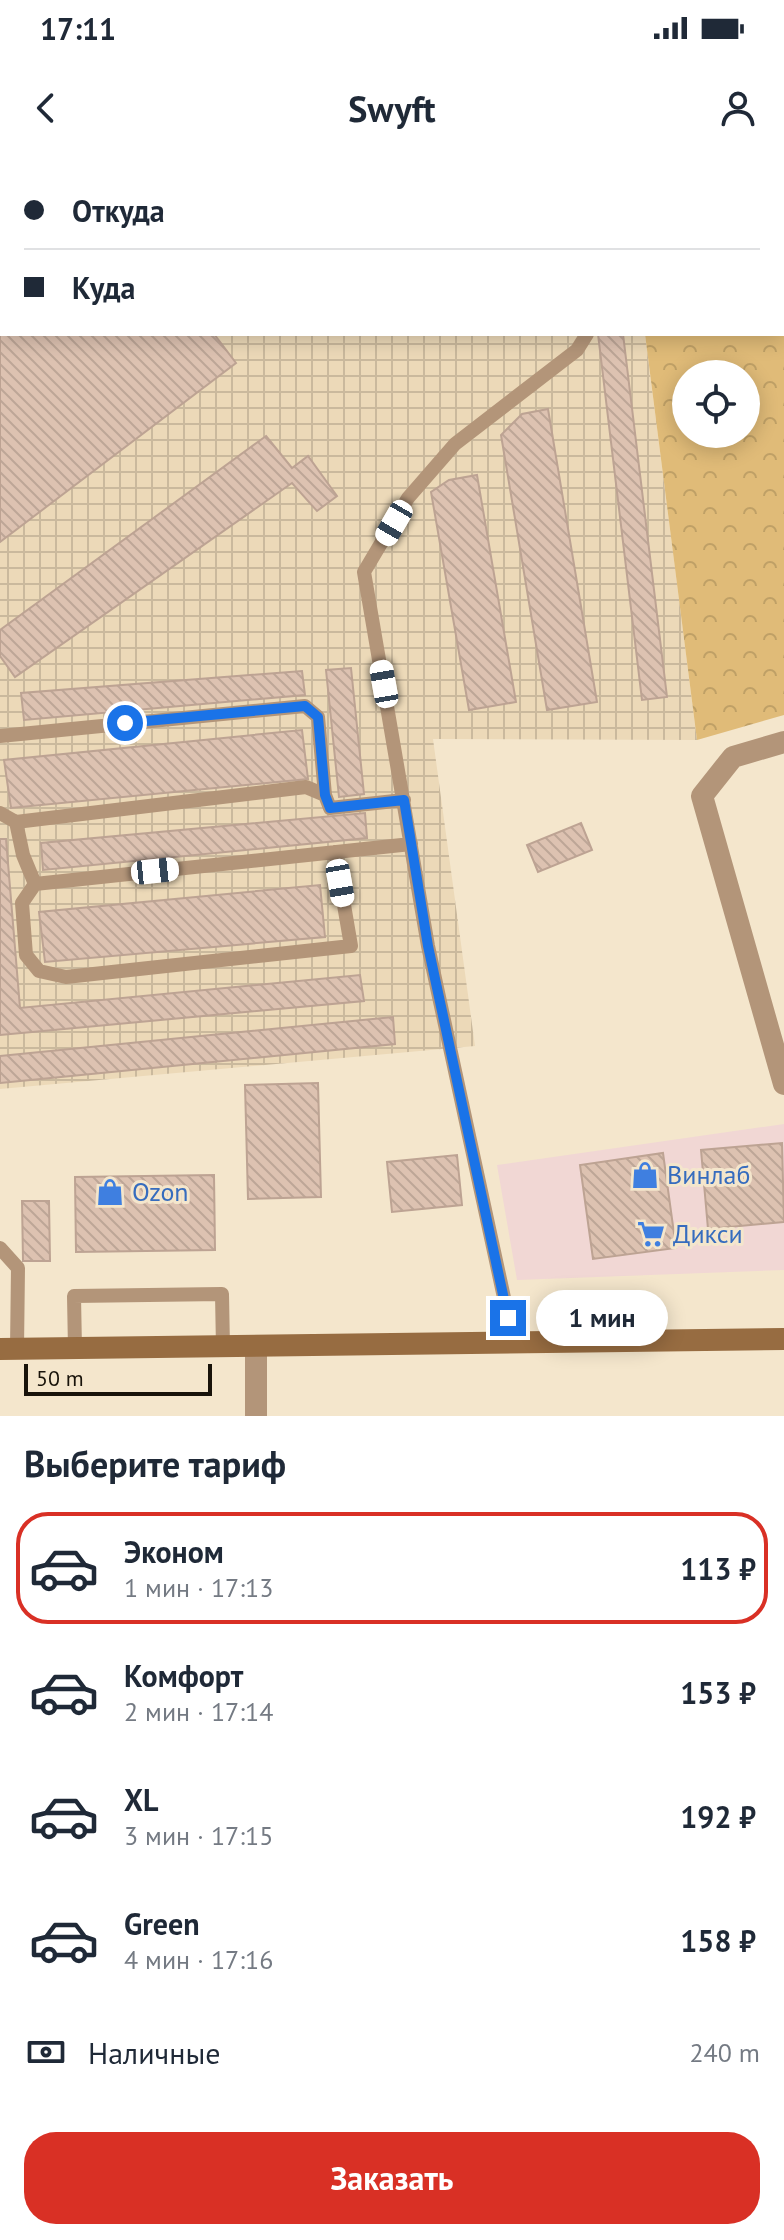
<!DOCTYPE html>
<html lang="ru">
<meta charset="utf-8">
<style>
body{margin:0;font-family:"PT Sans",sans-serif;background:#f6f6f7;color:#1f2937;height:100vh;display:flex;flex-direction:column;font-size:30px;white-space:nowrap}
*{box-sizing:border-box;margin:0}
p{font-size:26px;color:#747a83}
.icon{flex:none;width:44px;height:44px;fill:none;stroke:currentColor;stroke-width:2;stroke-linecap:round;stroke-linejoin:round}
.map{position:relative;height:1256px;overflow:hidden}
.side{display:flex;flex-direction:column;background:#fff;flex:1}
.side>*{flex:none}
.hud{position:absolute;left:0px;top:0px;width:784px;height:176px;box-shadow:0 4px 20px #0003;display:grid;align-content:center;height:176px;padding:0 24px;background:#fff}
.tools{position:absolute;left:672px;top:200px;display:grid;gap:16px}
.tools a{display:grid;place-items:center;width:88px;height:88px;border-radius:50%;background:#fff;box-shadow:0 4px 20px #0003;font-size:40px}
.scale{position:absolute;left:24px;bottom:20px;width:188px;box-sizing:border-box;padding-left:8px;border:4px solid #18130a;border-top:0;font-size:22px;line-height:28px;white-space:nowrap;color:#18130a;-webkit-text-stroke:6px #f4e6cc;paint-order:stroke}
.end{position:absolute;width:36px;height:36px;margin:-18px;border:10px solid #1a73e8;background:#fff;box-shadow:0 0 0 4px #fff}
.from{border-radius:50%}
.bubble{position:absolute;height:56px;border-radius:28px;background:#fff;box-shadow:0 4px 20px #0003;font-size:26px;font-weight:700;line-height:56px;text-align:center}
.car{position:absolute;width:24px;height:48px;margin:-24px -12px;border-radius:10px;box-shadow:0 0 6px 2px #0007;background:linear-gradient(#fff 24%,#345 0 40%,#fff 0 76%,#345 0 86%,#fff 0)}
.hud b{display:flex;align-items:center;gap:28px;height:76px;font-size:30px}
.hud b+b{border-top:2px solid #e0e1e3}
.hud i{width:20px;height:20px;background:#1f2937}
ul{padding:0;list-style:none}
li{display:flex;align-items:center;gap:24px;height:112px;margin:0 16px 12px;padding:0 8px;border:4px solid transparent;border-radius:32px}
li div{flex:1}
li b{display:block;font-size:30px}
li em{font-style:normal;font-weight:700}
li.active{border-color:#d93025}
li>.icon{width:72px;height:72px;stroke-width:1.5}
h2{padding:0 24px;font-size:36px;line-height:96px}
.pay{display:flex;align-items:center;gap:20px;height:88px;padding:0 24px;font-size:30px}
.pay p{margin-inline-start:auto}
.action{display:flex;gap:16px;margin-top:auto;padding:16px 24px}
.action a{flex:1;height:92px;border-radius:32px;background:#d93025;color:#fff;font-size:32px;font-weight:700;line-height:92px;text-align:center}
.status{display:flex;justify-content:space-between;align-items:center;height:56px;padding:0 40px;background:#fff;direction:ltr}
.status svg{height:22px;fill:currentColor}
header{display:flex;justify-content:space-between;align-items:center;height:104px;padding:0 24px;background:#fff;font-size:36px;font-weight:700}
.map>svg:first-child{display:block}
</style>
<div class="status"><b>17:11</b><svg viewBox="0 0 49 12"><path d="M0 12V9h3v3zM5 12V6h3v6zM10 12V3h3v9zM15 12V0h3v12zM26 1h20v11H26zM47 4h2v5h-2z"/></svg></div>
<header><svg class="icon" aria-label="back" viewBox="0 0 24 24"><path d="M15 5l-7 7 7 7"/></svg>Swyft<svg class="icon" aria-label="person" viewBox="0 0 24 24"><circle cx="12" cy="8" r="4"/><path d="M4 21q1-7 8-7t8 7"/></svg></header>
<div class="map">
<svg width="784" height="1256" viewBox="0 0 784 1256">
<defs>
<pattern id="industrial-grid" width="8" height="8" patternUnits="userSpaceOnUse" patternTransform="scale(2)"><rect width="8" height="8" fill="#ecd9b8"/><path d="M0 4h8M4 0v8" fill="none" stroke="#cab99d"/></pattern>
<pattern id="forest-crowns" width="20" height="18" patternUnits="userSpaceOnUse" patternTransform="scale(2)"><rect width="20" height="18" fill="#e0bb78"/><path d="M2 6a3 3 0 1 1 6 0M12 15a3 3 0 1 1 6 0" fill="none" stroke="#bfa066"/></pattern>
<pattern id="building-back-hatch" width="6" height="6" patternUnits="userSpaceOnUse" patternTransform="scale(2)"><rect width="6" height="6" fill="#ddc2b1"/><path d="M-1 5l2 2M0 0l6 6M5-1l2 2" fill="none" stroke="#bda697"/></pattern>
</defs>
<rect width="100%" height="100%" fill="#f4e6cc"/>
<path fill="#f1d7d4" d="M784 964V1110L517 1120 497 1005Z"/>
<path fill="url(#industrial-grid)" d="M0 0H668L2 2V174H645L697 580 433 579 475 886 0 929Z"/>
<path fill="url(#forest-crowns)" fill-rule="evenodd" d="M668 0H784V555L697 580 645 174H782V2H668ZM686 214H746V274H686Z"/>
<path fill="url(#building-back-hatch)" stroke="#bda393" stroke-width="2" d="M0 0 85 2H2V174H214L236 203 0 382Z
M215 0H247L245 2Z
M344 0H433L430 2Z
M492 0H551L553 2H493Z
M598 174H623L667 537 642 540Z
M548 249 597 542 547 550 501 275 522 254Z
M266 276 292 308 308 296 337 336 317 351 292 323 15 517 0 496V470Z
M477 315 516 542 469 550 431 332 449 320Z
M351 508 364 634 339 637 326 510Z
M302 511 305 535 24 560 21 533Z
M302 570 308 619 11 648 4 600Z
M365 653 367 678 43 710 41 683Z
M581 663 592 690 538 712 527 685Z
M0 679H6L20 848 360 815 364 841 0 875Z
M320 725 325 777 45 802 39 752Z
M393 857 395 884 0 923V896Z
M318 923 321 1037 248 1039 245 925Z
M782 983 784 1062 708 1069 701 990Z
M663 993 676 1088 593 1099 580 1005Z
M457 995 462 1045 392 1052 387 1002Z
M214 1015 215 1090 76 1092 75 1017Z
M22 1041H49L50 1101H23Z"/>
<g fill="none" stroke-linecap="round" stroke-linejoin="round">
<path stroke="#b39579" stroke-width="14" d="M476 0 477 2
M567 0 568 2
M626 2V0
M0 576 305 546 318 557 325 635 330 648 404 640
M0 653 16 662 306 627 325 635
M16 662 23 695 35 724
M335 692 351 786 66 817 39 811 26 795 22 743 35 724 411 684
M0 1088 18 1108 17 1189
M514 1184 428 786 364 412 408 338 455 284 577 190 587 174
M75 1189 74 1136 222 1134 223 1188"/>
<path stroke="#b39579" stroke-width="22" d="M784 582 733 597 702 636 784 924"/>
<path stroke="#b39579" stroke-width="22" d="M256 1256V1188"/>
<path stroke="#976c41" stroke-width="22" d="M0 1189 784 1179"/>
</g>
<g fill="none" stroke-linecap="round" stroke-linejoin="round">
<path stroke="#1a73e8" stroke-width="10" d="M125 563 305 546 318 557 325 635 330 648 404 640 428 786 508 1158"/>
</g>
<defs>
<g id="shop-bare" transform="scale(2.16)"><path d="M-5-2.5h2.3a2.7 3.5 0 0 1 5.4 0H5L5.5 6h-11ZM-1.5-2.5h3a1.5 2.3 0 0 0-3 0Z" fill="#3f7fe0" stroke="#f4e6cc" stroke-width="2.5" paint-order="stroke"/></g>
<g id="supermarket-bare" transform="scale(2.16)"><path d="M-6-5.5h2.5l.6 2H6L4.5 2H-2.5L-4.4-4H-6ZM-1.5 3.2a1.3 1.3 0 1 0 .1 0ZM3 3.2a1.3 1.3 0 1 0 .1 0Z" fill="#3f7fe0" stroke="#f4e6cc" stroke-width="2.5" paint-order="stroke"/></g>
</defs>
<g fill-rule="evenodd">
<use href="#shop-bare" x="645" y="1015"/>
<use href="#shop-bare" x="110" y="1032"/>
<use href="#supermarket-bare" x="651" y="1074"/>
</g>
<g text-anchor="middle" stroke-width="6" stroke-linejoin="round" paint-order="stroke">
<g font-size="26" fill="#366cbe" stroke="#f4e6cc" text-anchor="start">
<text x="667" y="1024">Винлаб</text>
<text x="132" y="1041">Ozon</text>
<text x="673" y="1083">Дикси</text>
</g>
</g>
</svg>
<div class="tools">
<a><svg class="icon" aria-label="locate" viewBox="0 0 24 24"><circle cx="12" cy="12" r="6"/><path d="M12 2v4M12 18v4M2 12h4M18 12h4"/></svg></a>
</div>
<div class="scale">50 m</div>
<i class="end from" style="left:125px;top:563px"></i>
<i class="end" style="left:508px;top:1158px"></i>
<div class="bubble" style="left:536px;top:1130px;width:132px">1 мин</div>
<i class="car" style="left:394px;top:363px;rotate:210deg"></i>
<i class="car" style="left:384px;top:524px;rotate:350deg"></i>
<i class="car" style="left:155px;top:711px;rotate:84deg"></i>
<i class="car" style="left:340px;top:723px;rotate:170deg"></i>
<div class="hud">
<b><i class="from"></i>Откуда</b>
<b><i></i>Куда</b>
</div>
</div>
<section class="side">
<h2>Выберите тариф</h2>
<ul>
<li class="active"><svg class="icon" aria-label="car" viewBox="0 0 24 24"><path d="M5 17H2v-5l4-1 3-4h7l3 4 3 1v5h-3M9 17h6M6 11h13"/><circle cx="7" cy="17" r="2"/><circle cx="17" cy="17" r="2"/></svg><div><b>Эконом</b><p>1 мин · 17:13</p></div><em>113 ₽</em></li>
<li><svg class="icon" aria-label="car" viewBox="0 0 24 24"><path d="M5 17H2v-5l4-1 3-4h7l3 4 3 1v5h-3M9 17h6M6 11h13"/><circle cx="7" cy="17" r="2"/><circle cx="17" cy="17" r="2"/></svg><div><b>Комфорт</b><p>2 мин · 17:14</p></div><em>153 ₽</em></li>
<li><svg class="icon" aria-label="car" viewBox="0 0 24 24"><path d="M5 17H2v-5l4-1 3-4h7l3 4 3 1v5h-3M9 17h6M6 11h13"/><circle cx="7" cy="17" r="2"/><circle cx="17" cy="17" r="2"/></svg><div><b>XL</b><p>3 мин · 17:15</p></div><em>192 ₽</em></li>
<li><svg class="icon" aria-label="car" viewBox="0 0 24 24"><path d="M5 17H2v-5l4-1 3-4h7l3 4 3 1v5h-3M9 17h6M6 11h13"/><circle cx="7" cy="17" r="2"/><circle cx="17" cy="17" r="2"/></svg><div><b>Green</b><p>4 мин · 17:16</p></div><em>158 ₽</em></li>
</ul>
<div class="pay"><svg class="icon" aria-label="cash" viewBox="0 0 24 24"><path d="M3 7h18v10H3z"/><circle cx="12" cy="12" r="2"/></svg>Наличные<p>240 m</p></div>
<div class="action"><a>Заказать</a></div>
</section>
